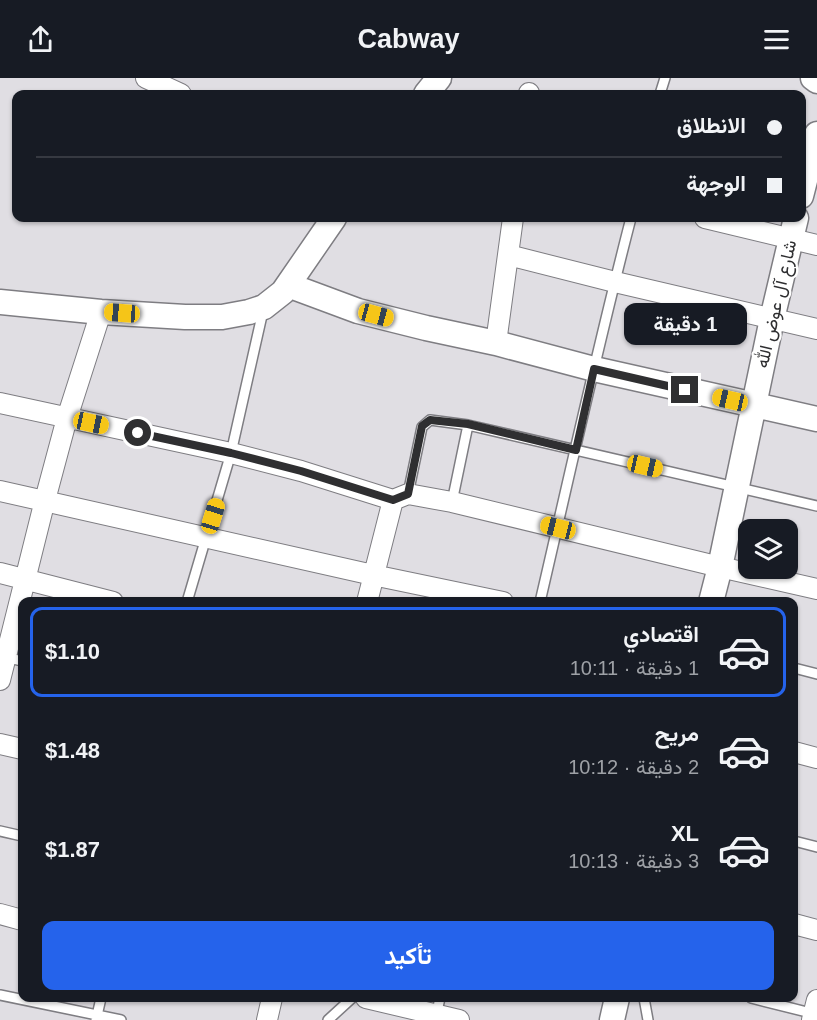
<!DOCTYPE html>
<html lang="ar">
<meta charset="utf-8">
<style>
body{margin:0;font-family:Arial,Vazirmatn,sans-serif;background:#242831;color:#f1f3f6;direction:rtl;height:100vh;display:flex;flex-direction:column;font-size:22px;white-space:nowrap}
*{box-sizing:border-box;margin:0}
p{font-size:20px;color:#9ea1a6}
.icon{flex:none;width:33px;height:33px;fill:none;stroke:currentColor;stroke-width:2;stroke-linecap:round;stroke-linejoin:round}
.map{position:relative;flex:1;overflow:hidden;direction:ltr}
.details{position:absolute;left:18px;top:519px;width:780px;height:405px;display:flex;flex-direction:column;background:#171b24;border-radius:12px;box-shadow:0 2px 4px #0004;direction:rtl}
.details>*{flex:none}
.banner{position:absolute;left:12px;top:12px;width:794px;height:132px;border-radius:12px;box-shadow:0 2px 4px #0004;direction:rtl;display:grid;align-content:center;height:132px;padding:0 24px;background:#171b24}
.controls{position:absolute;left:738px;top:441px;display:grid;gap:12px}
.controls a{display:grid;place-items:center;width:60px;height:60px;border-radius:12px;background:#171b24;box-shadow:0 2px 4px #0004;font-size:30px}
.end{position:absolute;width:27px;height:27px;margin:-14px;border:8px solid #2f2f31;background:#fff;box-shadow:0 0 0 3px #fff}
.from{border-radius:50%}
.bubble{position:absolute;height:42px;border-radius:12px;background:#171b24;box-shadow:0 2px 4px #0004;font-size:20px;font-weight:700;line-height:42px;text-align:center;direction:rtl}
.car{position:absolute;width:18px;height:36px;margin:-18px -9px;border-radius:8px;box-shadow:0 0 4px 2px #0007;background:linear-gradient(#f5c518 24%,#345 0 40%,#f5c518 0 76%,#345 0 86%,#f5c518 0)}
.banner b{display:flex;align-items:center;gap:21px;height:57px;font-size:22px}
.banner b+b{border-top:2px solid #363941}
.banner i{width:15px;height:15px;background:#f1f3f6}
ul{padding:10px 0 0;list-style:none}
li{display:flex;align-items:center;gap:18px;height:90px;margin:0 12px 9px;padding:0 12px;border:3px solid transparent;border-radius:12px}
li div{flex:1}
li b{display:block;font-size:22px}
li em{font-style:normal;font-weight:700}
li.current{border-color:#2563eb}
li>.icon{width:54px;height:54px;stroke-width:1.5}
.button{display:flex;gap:12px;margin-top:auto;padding:12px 24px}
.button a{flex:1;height:69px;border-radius:12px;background:#2563eb;color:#fff;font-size:24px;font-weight:700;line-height:69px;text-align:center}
header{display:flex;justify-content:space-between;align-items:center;height:78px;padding:0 24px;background:#171b24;font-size:27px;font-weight:700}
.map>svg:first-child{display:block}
</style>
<header><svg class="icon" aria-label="menu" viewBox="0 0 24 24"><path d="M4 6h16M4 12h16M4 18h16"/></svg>Cabway<svg class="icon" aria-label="share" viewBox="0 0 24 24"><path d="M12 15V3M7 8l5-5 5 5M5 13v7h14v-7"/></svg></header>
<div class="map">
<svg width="817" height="942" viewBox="0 0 817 942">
<rect width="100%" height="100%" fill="#e0dee3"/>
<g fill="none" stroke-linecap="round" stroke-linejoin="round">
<g stroke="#7e7d82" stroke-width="12">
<path id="service" d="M660 16 665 0
M408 416 422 349 430 342 468 347 817 428
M452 424 468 347
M187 524 231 375 263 233
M540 524C570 395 598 267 631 140
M5 579 22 583
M794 590 817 596
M0 753 22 758
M794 763 817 769
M0 917 121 942
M644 920 648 942
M751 920 815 936
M436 938 440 920
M96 942 101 920
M328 942 352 920"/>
</g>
<g stroke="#7e7d82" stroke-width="22">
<path id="minor" d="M146 0 181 16
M529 16V15
M705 140 817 167
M508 177 615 204 817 251
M496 265 513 140
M0 325 231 375 301 393 393 422 408 416 452 424 720 489 817 511
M0 413 373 497 503 524
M0 495 113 524
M367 524 393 422
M0 602 45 422 67 340 101 234
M0 666 22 671
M794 674 817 680
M0 836 22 842
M794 846 817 852
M366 920 459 942
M267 942 272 920
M812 942 817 922"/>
</g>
<g stroke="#7e7d82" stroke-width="27">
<path id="tertiary" d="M813 0 817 3
M426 16 439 0
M801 118 817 56
M288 207 358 233 426 250 496 265 594 291 817 341
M0 224 101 234 185 239H222L249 234 264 229 283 214 334 140
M711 524 720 489 772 241 796 140
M612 942 617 920"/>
</g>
<use href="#service" stroke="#fff" stroke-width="9"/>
<use href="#minor" stroke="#fff" stroke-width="20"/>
<use href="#tertiary" stroke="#fff" stroke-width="24"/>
</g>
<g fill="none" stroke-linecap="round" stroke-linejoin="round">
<path stroke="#2f2f31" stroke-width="8" d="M138 355 231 375 301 393 393 422 408 416 422 348 430 342 468 346 576 372 594 291 685 312"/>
</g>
<g text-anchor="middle" stroke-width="4.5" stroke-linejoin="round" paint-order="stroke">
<g font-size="18" fill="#2f2f31" stroke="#fff">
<text transform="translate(776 226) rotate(-77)" y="6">شارع آل عوض الله</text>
</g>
</g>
</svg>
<div class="controls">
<a><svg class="icon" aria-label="layers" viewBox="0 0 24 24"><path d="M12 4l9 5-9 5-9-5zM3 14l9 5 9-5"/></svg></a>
</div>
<i class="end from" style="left:138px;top:355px"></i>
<i class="end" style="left:685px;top:312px"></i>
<div class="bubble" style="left:624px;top:225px;width:123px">1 دقيقة</div>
<i class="car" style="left:122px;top:235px;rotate:274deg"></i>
<i class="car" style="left:376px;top:237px;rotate:105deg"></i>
<i class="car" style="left:730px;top:322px;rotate:283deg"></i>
<i class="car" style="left:91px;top:345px;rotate:102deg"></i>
<i class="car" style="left:645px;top:388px;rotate:103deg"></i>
<i class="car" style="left:213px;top:438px;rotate:17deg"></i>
<i class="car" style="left:558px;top:450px;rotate:284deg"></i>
<div class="banner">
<b><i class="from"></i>الانطلاق</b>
<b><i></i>الوجهة</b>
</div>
<section class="details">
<ul>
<li class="current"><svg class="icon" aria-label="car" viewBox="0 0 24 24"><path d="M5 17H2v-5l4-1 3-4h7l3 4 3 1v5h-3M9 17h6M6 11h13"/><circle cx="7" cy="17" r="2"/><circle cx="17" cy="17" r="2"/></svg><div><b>اقتصادي</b><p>1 دقيقة · 10:11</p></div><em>$1.10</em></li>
<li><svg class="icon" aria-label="car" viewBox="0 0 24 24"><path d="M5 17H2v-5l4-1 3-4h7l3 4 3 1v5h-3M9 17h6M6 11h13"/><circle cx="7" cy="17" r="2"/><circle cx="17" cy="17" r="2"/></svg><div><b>مريح</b><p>2 دقيقة · 10:12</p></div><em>$1.48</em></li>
<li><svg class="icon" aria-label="car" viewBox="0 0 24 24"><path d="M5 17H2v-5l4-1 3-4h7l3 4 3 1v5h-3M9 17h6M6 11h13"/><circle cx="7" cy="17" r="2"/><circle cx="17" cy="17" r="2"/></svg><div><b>XL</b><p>3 دقيقة · 10:13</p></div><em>$1.87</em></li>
</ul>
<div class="button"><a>تأكيد</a></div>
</section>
</div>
